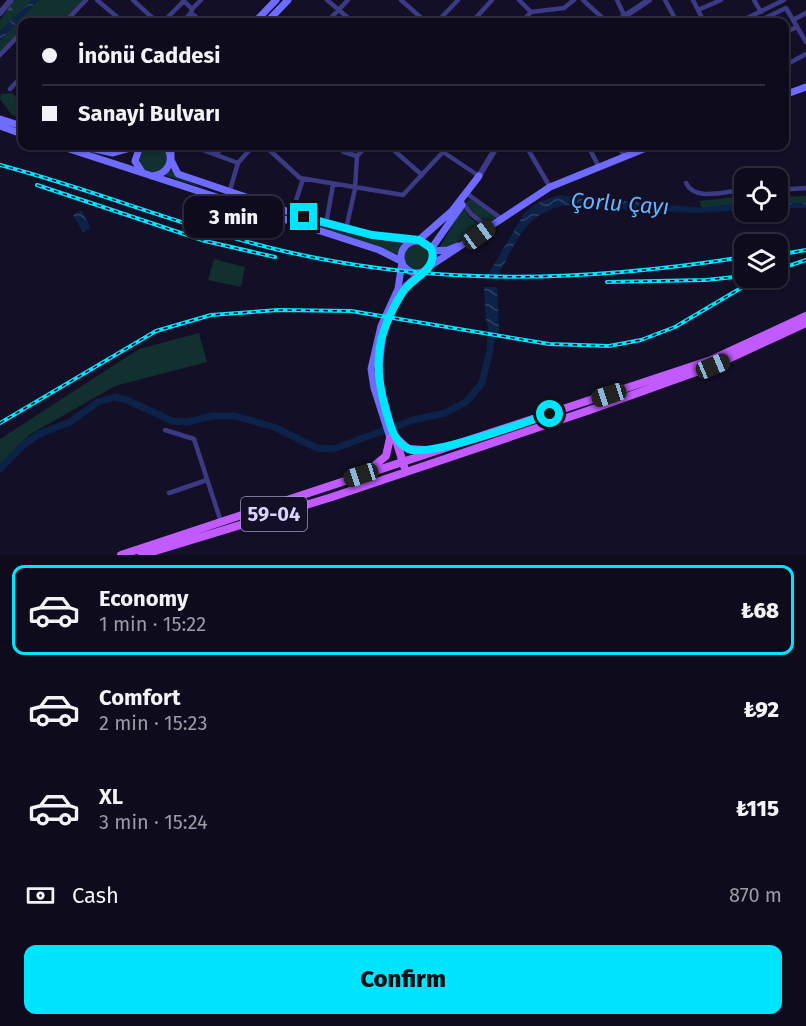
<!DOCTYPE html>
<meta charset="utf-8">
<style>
body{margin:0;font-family:"Fira Sans",sans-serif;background:#1c1929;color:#f1f3f6;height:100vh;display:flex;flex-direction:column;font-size:22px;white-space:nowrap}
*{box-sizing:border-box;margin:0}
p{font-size:20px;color:#9b9ba3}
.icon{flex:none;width:33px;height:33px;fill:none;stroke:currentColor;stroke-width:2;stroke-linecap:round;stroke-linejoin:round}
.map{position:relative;height:555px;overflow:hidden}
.side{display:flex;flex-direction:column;background:#0e0b1c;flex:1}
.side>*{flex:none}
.hud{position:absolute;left:18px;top:18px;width:771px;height:132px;border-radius:12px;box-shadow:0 2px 4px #0004,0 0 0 2px #2e2b3b;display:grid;align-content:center;height:132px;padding:0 24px;background:#0e0b1c}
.fabs{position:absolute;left:734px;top:168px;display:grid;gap:12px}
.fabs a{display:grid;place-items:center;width:54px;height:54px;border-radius:12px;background:#0e0b1c;box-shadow:0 2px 4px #0004,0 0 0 2px #2e2b3b;font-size:30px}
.end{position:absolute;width:27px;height:27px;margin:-14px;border:8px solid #00e5ff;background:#111;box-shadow:0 0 0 3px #111}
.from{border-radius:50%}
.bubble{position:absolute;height:42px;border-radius:12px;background:#0e0b1c;box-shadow:0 2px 4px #0004,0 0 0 2px #2e2b3b;font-size:20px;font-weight:800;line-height:42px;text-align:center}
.car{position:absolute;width:18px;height:36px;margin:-18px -9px;border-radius:8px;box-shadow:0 0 4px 2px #0007;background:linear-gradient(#222 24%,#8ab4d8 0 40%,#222 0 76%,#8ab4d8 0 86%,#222 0)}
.hud b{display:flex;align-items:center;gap:21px;height:57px;font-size:22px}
.hud b+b{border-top:2px solid #2e2b3b}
.hud i{width:15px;height:15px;background:#f1f3f6}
ul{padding:10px 0 0;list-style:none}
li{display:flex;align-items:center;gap:18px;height:90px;margin:0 12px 9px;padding:0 12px;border:3px solid transparent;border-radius:12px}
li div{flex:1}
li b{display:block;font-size:22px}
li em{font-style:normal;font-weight:800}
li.selected{border-color:#00e5ff}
li>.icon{width:54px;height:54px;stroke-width:1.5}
.pay{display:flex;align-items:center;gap:15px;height:66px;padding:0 24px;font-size:22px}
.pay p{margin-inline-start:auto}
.primary-button{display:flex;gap:12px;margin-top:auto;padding:12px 24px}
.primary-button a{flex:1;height:69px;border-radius:12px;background:#00e5ff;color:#111;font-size:24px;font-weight:800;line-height:69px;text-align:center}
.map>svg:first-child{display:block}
</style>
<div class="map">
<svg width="806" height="555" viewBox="0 0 806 555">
<defs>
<pattern id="forest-firs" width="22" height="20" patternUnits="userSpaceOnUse" patternTransform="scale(1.5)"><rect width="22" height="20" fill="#12302f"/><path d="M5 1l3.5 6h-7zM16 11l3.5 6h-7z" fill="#344d4e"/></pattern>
<pattern id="water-waves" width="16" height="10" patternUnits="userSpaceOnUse" patternTransform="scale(1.5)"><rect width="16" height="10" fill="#0c2248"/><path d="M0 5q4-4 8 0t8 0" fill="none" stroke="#2f4163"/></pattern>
</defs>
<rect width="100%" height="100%" fill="#130f26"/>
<path fill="#12302f" d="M38 0H85L63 22H22V31L0 53V41Z
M12 93 22 103V119L12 115 0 99 1 94Z
M139 158a14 14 0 1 1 28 0a14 14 0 1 1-28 0Z
M170 169C189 194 364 233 404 243L398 255 372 244 164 175Z
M744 196V203L702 208 699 201Z
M806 196V203H777V197Z
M470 198 497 217 488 223 473 214 466 203Z
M463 208 471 219 483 226 450 247 439 248Z
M404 257a13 13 0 1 1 26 0a13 13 0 1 1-26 0Z
M214 259 245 267 241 287 208 280Z
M199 333 207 362 115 386 29 435 0 466V439L139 349Z"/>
<path fill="url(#forest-firs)" d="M15 0H32L0 32V20Z"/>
<path fill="url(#water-waves)" d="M32 0H38L0 41V32Z
M559 195 702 208 744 203V210L697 213 565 205C522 214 516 245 496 279L486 278 525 212 539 202Z
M777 203H806V208H777Z
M81 210 91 228 83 232 73 215Z
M484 287H497L499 330 493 342 486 321Z"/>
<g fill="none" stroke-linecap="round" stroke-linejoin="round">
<path stroke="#0c2248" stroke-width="7" d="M0 469 23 445 39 434 70 422 98 402 115 397 127 400 172 421 187 422 213 416H235L274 427 317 448 333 449 413 420 445 413 466 402 482 383 490 350 491 331"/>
<path stroke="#3d3a85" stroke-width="4.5" d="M97 0 123 22
M133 0 157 22
M183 0 192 9 191 13 202 22
M327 0 353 22
M401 0 426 22
M519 0 531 12
M583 0 607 22
M617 0 625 17
M665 0 677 22
M693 0 704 22
M754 0 761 12
M192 9 201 0
M698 10 721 0
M531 12 564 8 574 0
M793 20 806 13
M65 22 86 0
M163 22 184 1
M182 22 191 13
M327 22 348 0
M437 22 458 0
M472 22 492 0
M522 22 531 12
M739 22 784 0
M757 22 786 8 806 42
M784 33 797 27
M0 55 22 32
M784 66 806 54
M10 89 22 76
M192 146 238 163
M265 146 300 178 403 195 443 152 445 146
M335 146 344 152 357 156 355 189 346 229
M389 146 422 175
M526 146 550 187
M588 146 599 167
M619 146 624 156
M443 152 479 176
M217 153 225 146
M357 156 367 146
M686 183C695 202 726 191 744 190
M777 190 806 188
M229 193 238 163 253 146
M469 195 502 219
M463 203 471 214 489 228
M292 213 303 179
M326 224 333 185
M165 430 194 439 221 522
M169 493 207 480"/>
<path stroke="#3d3a85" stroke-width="6" d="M0 13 11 0
M616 22 649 0
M479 176 497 146"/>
<path stroke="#6f6bff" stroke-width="7" d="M255 22 276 0
M267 22 288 0
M784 95 806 87
M0 119 22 126
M0 126 22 134
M60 146 379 250 401 261
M81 146 113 153 138 146
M140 146 135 161 142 172
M171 146V160L178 174 316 221 372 235 413 241
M152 176C169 174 175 159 166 146
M419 240 452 211 479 176
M401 257a16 16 0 1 1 32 0a16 16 0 1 1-32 0Z
M431 249 462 205
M432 251 448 250 458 246
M430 266 550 187 651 146
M394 307 406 286 422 272
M382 339 378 380 394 436
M390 438 374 388 371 369 381 326 398 289 402 262"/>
<path stroke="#c25bff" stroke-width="8" d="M394 436 408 449 425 450
M396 440 404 466
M369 470 386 456 390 438
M121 555 711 360 806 316
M142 555 332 497 590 410 713 366 806 323"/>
<g stroke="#00e5ff" stroke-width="4">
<path id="rail" d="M0 165C94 190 184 227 279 250 436 287 585 282 744 257
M37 185 205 241 275 257
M777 255 806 250
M777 270 806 260
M607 282 706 280 744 276
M0 423 156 331 211 315 279 310 351 311 549 344 609 346 641 340 675 327 758 278"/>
</g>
<use href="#rail" stroke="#130f26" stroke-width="1.5" stroke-dasharray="4.5" stroke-linecap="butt"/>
</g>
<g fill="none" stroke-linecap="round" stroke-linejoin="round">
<path stroke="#00e5ff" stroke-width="8" d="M304 217 372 235 419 240 431 248C440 269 411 278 402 293 376 335 373 365 386 411 390 425 394 443 409 449 429 458 525 422 550 414"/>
</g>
<g text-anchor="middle" stroke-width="5" stroke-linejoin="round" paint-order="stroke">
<rect fill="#130f26" stroke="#9e99be" stroke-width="1.5" x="241" y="497" width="66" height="34" rx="4.5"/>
<g font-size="20" font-weight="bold" fill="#d9d4ff">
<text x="274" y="521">59-04</text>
</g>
<g font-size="22" font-style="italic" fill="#62b6ff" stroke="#130f26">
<text transform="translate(620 203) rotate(4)" y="8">Çorlu Çayı</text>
</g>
</g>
</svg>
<div class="fabs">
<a><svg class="icon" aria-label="locate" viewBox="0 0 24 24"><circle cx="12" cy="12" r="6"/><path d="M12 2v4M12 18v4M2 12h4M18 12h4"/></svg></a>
<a><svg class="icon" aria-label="layers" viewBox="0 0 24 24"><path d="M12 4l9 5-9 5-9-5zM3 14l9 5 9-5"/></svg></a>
</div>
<i class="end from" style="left:550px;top:414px"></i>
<i class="end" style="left:304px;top:217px"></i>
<div class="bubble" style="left:184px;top:196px;width:99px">3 min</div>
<i class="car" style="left:479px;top:235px;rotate:54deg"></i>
<i class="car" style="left:713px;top:366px;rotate:67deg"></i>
<i class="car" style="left:609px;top:395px;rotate:252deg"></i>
<i class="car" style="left:361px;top:475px;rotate:252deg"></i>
<div class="hud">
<b><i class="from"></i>İnönü Caddesi</b>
<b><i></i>Sanayi Bulvarı</b>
</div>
</div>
<section class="side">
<ul>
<li class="selected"><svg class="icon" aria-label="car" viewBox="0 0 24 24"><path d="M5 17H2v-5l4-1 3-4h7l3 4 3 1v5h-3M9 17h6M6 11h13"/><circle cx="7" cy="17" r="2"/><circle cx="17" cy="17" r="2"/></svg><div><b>Economy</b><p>1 min · 15:22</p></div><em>₺68</em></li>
<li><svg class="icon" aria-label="car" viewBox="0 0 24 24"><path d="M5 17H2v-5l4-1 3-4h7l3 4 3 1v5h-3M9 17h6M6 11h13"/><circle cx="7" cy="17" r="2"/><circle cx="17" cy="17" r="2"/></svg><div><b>Comfort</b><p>2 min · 15:23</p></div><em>₺92</em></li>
<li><svg class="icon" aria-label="car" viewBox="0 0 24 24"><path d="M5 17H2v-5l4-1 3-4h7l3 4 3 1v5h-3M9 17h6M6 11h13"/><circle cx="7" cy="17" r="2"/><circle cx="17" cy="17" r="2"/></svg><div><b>XL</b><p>3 min · 15:24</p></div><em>₺115</em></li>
</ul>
<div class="pay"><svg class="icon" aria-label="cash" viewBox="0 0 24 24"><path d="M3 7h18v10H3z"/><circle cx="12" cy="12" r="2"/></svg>Cash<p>870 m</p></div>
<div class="primary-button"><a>Confirm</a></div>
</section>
